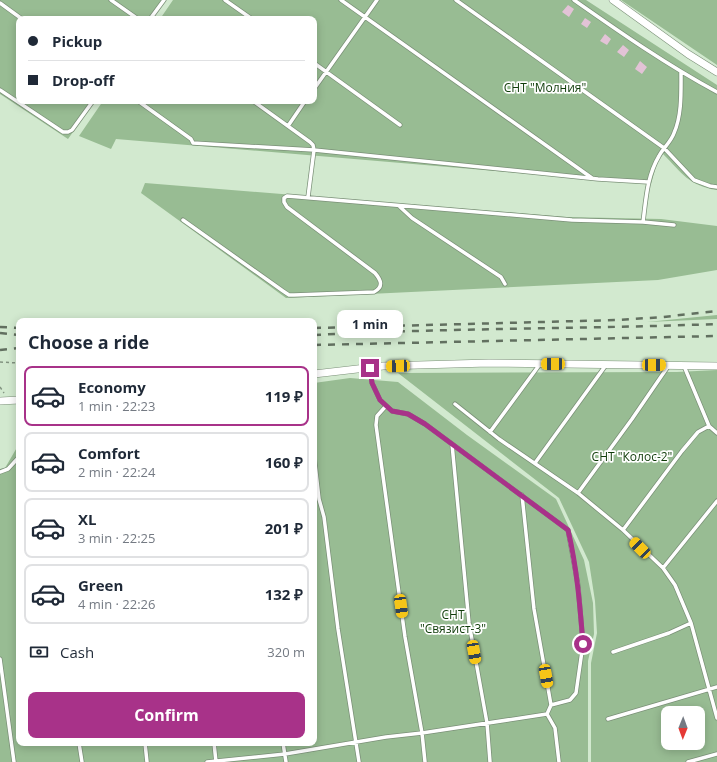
<!DOCTYPE html>
<meta charset="utf-8">
<style>
body{margin:0;font-family:"Open Sans",sans-serif;background:#f6f6f7;color:#1f2937;height:100vh;display:flex;flex-direction:column;font-size:15px;white-space:nowrap}
*{box-sizing:border-box;margin:0}
p{font-size:13px;color:#747a83}
.icon{flex:none;width:22px;height:22px;fill:none;stroke:currentColor;stroke-width:2;stroke-linecap:round;stroke-linejoin:round}
.map{position:relative;flex:1;overflow:hidden}
.drawer{position:absolute;left:16px;top:318px;width:301px;height:428px;display:flex;flex-direction:column;background:#fff;border-radius:8px;box-shadow:0 2px 10px #0003}
.drawer>*{flex:none}
.hud{position:absolute;left:16px;top:16px;width:301px;height:88px;border-radius:8px;box-shadow:0 2px 10px #0003;display:grid;align-content:center;height:88px;padding:0 12px;background:#fff}
.needle{width:26px;rotate:181deg}
.buttons{position:absolute;left:661px;top:706px;display:grid;gap:8px}
.buttons a{display:grid;place-items:center;width:44px;height:44px;border-radius:8px;background:#fff;box-shadow:0 2px 10px #0003;font-size:20px}
.end{position:absolute;width:18px;height:18px;margin:-9px;border:5px solid #a83289;background:#fff;box-shadow:0 0 0 2px #fff}
.from{border-radius:50%}
.bubble{position:absolute;height:28px;border-radius:8px;background:#fff;box-shadow:0 2px 10px #0003;font-size:13px;font-weight:700;line-height:28px;text-align:center}
.car{position:absolute;width:12px;height:24px;margin:-12px -6px;border-radius:5px;box-shadow:0 0 3px 1px #0007;background:linear-gradient(#f5c518 24%,#345 0 40%,#f5c518 0 76%,#345 0 86%,#f5c518 0)}
.hud b{display:flex;align-items:center;gap:14px;height:38px;font-size:15px}
.hud b+b{border-top:1px solid #e0e1e3}
.hud i{width:10px;height:10px;background:#1f2937}
ul{padding:0;list-style:none}
li{display:flex;align-items:center;gap:12px;height:60px;margin:0 8px 6px;padding:0 4px;border:2px solid #e0e1e3;border-radius:8px}
li div{flex:1}
li b{display:block;font-size:15px}
li em{font-style:normal;font-weight:700}
li.on{border-color:#a83289}
li>.icon{width:36px;height:36px;stroke-width:1.5}
h2{padding:0 12px;font-size:18px;line-height:48px}
.pay{display:flex;align-items:center;gap:10px;height:44px;padding:0 12px;font-size:15px}
.pay p{margin-inline-start:auto}
.button{display:flex;gap:8px;margin-top:auto;padding:8px 12px}
.button a{flex:1;height:46px;border-radius:8px;background:#a83289;color:#fff;font-size:16px;font-weight:700;line-height:46px;text-align:center}
.map>svg:first-child{display:block}
</style>
<div class="map">
<svg width="717" height="762" viewBox="0 0 717 762">
<rect width="100%" height="100%" fill="#d2e9cf"/>
<path fill="#98bc93" fill-rule="evenodd" d="M0 0H164L151 19H19V101H95L68 139 0 94Z
M173 0H586L717 85V190C689 186 682 173 663 154L657 163 651 184 116 139 111 149 79 136 103 101H314V19H160Z
M621 0H717V65Z
M145 183 567 217 661 219 717 226V270L658 280 286 298 141 193Z
M717 315V319L647 322Z
M717 370V762H591V663L597 633 595 601 589 562 559 498 398 373 677 372ZM668 713H698V743H668Z
M350 378 398 382 467 435 556 499 584 560 593 603 594 634 588 661V762H0V469L5 468 19 444V743H314V383Z"/>
<path fill="#e2c3d6" d="M568 5 574 9 569 17 562 12Z
M585 18 591 22 587 28 581 24Z
M605 34 611 39 607 45 600 41Z
M623 45 629 50 624 57 617 52Z
M640 61 647 67 642 74 635 69Z"/>
<g fill="none" stroke-linecap="round" stroke-linejoin="round">
<g stroke="#7b9078" stroke-width="5">
<path id="service" d="M111 0 138 19
M225 0 252 19
M341 0 592 178
M456 0 664 148 694 180 710 186 717 187
M574 0C621 33 667 65 717 92
M0 3 22 19
M150 19 164 0
M314 63 400 125
M314 89 377 0
M0 90 63 132H68L72 130 93 101
M138 101 191 139 193 143 314 150 598 179 648 182
M253 101 310 142 313 145 314 150 308 197
M288 126 305 101
M399 206 412 218 501 277 505 284
M183 220 283 291 289 295H294L374 292C384 287 381 280 375 273L287 207 284 202V198L287 196 572 220 643 222 674 225
M643 222C646 199 647 176 659 156 663 148 671 142 674 133 682 115 681 92 681 72
M684 366 709 426 717 433
M455 404 499 439 578 493 623 530 663 568 675 585 691 623 717 718
M386 406 377 416 376 425 405 637 422 733 425 762
M490 432 540 364
M452 444 469 623 487 723 490 762
M314 455 319 499 324 517 338 629 359 762
M535 463 606 365
M0 472 8 469 19 457
M578 493 632 419 669 365
M522 495 534 609 551 705
M623 530 682 451 698 432 709 426
M663 568 717 501
M613 652 669 633 691 623
M0 659 14 762
M547 714 555 728 559 762
M608 719 717 687
M79 743 82 762
M145 743 147 762
M214 743 216 762
M283 743 286 762
M207 762 285 754 386 737 422 733 547 714 551 705 570 700 576 693 583 644 578 585 568 530 425 424 408 414 392 411 380 400 372 383 370 368
M688 762 717 754"/>
</g>
<g stroke="#7b9078" stroke-width="8">
<path id="minor" d="M613 0 688 54 717 72
M314 374 383 366 489 363 717 366
M0 401 19 400"/>
</g>
<path stroke="#829380" stroke-width="1.5" stroke-dasharray="3 3" stroke-linecap="butt" d="M0 362 19 363
M0 387 4 393"/>
<use href="#service" stroke="#fff" stroke-width="3.5"/>
<use href="#minor" stroke="#fff" stroke-width="7"/>
<path stroke="#627060" stroke-width="2.5" stroke-dasharray="7 7" stroke-linecap="butt" d="M0 327 19 328
M314 328 618 320 663 317 717 311
M0 333 19 335
M314 335C448 328 583 329 717 324
M314 345 717 336
M0 350 19 348"/>
</g>
<g fill="none" stroke-linecap="round" stroke-linejoin="round">
<path stroke="#a83289" stroke-width="5" d="M370 368 372 383 380 400 392 411 408 414 425 424 568 530C577 568 580 606 583 644"/>
</g>
<g text-anchor="middle" stroke-width="3.5" stroke-linejoin="round" paint-order="stroke">
<g font-size="12" fill="#0f3c09" stroke="#fff">
<text x="545" y="92">СНТ "Молния"</text>
<text x="632" y="461">СНТ "Колос-2"</text>
<text x="453" y="619">СНТ<tspan x="453" dy="14">"Связист-3"</tspan></text>
</g>
</g>
</svg>
<div class="buttons">
<a><svg class="needle" viewBox="-14 -14 28 28"><path d="M0-13l5 13h-10z" fill="#e53935"/><path d="M0 13l5-13h-10z" fill="#747a83"/></svg></a>
</div>
<i class="end from" style="left:583px;top:644px"></i>
<i class="end" style="left:370px;top:368px"></i>
<div class="bubble" style="left:337px;top:310px;width:66px">1 min</div>
<i class="car" style="left:553px;top:364px;rotate:270deg"></i>
<i class="car" style="left:654px;top:365px;rotate:90deg"></i>
<i class="car" style="left:398px;top:366px;rotate:268deg"></i>
<i class="car" style="left:640px;top:548px;rotate:315deg"></i>
<i class="car" style="left:401px;top:606px;rotate:172deg"></i>
<i class="car" style="left:474px;top:652px;rotate:170deg"></i>
<i class="car" style="left:546px;top:676px;rotate:170deg"></i>
<div class="hud">
<b><i class="from"></i>Pickup</b>
<b><i></i>Drop-off</b>
</div>
<section class="drawer">
<h2>Choose a ride</h2>
<ul>
<li class="on"><svg class="icon" aria-label="car" viewBox="0 0 24 24"><path d="M5 17H2v-5l4-1 3-4h7l3 4 3 1v5h-3M9 17h6M6 11h13"/><circle cx="7" cy="17" r="2"/><circle cx="17" cy="17" r="2"/></svg><div><b>Economy</b><p>1 min · 22:23</p></div><em>119 ₽</em></li>
<li><svg class="icon" aria-label="car" viewBox="0 0 24 24"><path d="M5 17H2v-5l4-1 3-4h7l3 4 3 1v5h-3M9 17h6M6 11h13"/><circle cx="7" cy="17" r="2"/><circle cx="17" cy="17" r="2"/></svg><div><b>Comfort</b><p>2 min · 22:24</p></div><em>160 ₽</em></li>
<li><svg class="icon" aria-label="car" viewBox="0 0 24 24"><path d="M5 17H2v-5l4-1 3-4h7l3 4 3 1v5h-3M9 17h6M6 11h13"/><circle cx="7" cy="17" r="2"/><circle cx="17" cy="17" r="2"/></svg><div><b>XL</b><p>3 min · 22:25</p></div><em>201 ₽</em></li>
<li><svg class="icon" aria-label="car" viewBox="0 0 24 24"><path d="M5 17H2v-5l4-1 3-4h7l3 4 3 1v5h-3M9 17h6M6 11h13"/><circle cx="7" cy="17" r="2"/><circle cx="17" cy="17" r="2"/></svg><div><b>Green</b><p>4 min · 22:26</p></div><em>132 ₽</em></li>
</ul>
<div class="pay"><svg class="icon" aria-label="cash" viewBox="0 0 24 24"><path d="M3 7h18v10H3z"/><circle cx="12" cy="12" r="2"/></svg>Cash<p>320 m</p></div>
<div class="button"><a>Confirm</a></div>
</section>
</div>
